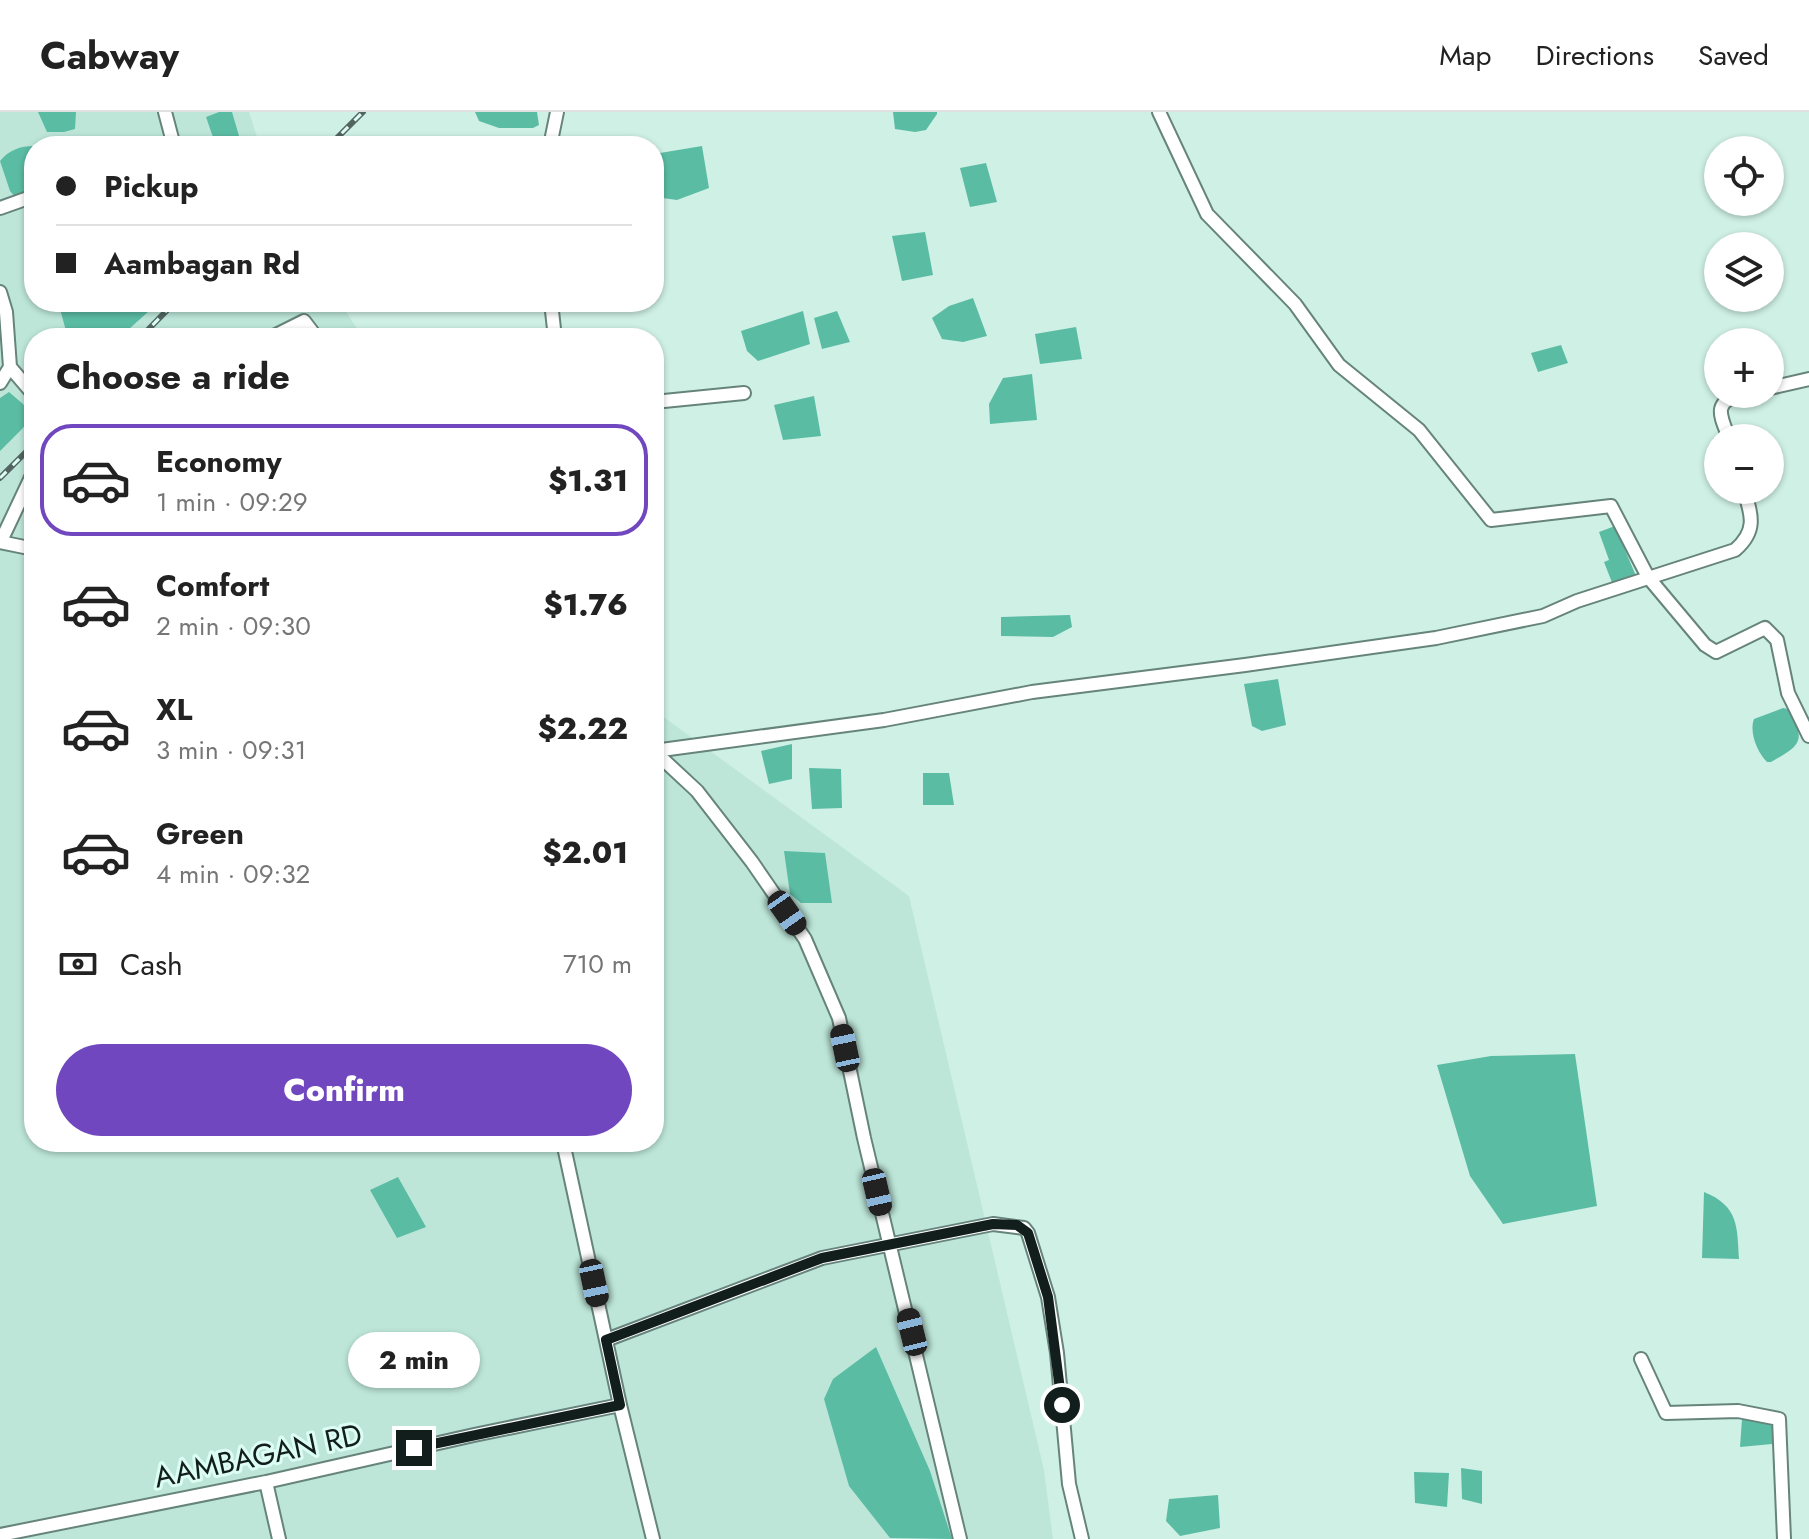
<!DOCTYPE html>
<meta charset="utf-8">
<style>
body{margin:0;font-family:Jost,sans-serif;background:#f2f2f2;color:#222;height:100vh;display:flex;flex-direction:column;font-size:30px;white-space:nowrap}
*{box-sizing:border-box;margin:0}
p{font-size:26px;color:#767676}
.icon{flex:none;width:44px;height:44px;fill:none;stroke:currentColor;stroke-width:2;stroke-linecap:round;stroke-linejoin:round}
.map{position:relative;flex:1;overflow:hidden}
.panel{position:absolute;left:24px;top:216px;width:640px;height:824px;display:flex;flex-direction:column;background:#fff;border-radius:32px;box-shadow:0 2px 6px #0004}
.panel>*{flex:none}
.banner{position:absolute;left:24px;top:24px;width:640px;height:176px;border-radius:32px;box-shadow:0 2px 6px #0004;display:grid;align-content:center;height:176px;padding:0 32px;background:#fff}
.fabs{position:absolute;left:1704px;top:24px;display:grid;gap:16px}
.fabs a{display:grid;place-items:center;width:80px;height:80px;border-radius:50%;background:#fff;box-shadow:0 2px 6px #0004;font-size:40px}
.end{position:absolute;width:36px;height:36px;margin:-18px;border:10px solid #121e1b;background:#fff;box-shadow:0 0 0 4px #fff}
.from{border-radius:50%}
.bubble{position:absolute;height:56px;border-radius:28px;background:#fff;box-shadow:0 2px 6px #0004;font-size:26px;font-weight:800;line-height:56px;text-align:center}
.car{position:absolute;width:24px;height:48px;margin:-24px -12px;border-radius:10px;box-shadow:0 0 6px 2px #0007;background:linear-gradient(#222 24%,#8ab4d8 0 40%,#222 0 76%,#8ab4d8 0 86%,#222 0)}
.banner b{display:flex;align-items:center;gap:28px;height:76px;font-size:30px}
.banner b+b{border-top:2px solid #e0e0e0}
.banner i{width:20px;height:20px;background:#222}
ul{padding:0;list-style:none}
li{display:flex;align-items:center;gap:24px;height:112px;margin:0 16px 12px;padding:0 16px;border:4px solid transparent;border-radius:32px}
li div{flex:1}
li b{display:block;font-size:30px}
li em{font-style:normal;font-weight:800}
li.on{border-color:#7147bf}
li>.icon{width:72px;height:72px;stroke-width:1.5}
h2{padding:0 32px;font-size:36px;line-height:96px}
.pay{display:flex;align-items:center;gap:20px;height:88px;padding:0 32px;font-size:30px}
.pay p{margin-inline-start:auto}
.cta{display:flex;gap:16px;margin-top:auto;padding:16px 32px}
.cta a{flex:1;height:92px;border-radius:48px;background:#7147bf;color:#fff;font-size:32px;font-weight:800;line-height:92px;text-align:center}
header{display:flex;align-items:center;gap:48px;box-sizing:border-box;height:112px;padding:0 40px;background:#fff;border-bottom:2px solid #e0e0e0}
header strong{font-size:38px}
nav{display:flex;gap:44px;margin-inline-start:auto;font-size:28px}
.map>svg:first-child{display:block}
</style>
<header>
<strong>Cabway</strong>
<nav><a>Map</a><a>Directions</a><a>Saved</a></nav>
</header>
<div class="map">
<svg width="1809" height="1427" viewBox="0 0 1809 1427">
<rect width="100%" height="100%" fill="#cff0e5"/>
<path fill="#bde6d9" d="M0 0H249L260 34H34V190H340L363 226H34V1030H654V598L909 784 1044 1358 1053 1427H0Z"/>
<path fill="#5bbca4" d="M38 0H76L75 17 64 20H47Z
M219 0H232L242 34H216L206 5Z
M475 0H537L539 13 533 16H499L479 9Z
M893 0H937V2L926 18 915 20 895 17Z
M34 34V80L17 87 10 79 0 49C9 38 20 34 34 34Z
M702 34 709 76 677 88 655 85 654 42Z
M986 51 997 90 970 95 960 56Z
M925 120 933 163 902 169 892 124Z
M973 186 987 224 963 230 942 227 932 206 949 194Z
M58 190H159L119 226H68Z
M803 199 810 232 758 249 747 239 741 219Z
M837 199 850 230 822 237 814 206Z
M1076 215 1082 247 1040 252 1035 222Z
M1561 233 1568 251 1538 260 1531 241Z
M1032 262 1037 308 990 312 989 292 1003 266Z
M9 280 23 292 30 304 23 316 0 339V286Z
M814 284 821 324 783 328 774 293Z
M1615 414 1636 464 1613 473 1604 450 1609 448 1599 420Z
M1070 503 1072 515 1053 525 1001 524V505Z
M1278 567 1286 613 1262 619 1252 614 1244 572Z
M1783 596 1788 597C1808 630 1799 634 1771 650H1767C1757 640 1749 620 1754 607Z
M792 632V667L769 672 761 639Z
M809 656 841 657 842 696 812 697Z
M923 661H949L954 693H923Z
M784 739 825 741 832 791H801L790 782Z
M1575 942 1597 1094 1503 1112 1470 1064 1437 953 1491 944Z
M398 1065 426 1115 397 1126 370 1078Z
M1704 1080C1739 1094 1737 1115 1739 1147L1702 1146Z
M876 1235 930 1359 952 1427 890 1426 849 1374 824 1287 833 1267Z
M1742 1307 1776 1312 1772 1332 1740 1335Z
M1461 1356 1482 1359V1392L1462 1387Z
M1414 1360 1449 1361 1447 1395 1415 1391Z
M1218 1383 1220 1416 1180 1424 1166 1409 1169 1387Z"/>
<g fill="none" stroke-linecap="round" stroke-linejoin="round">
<g stroke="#66847b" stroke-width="16">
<path id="minor" d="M165 0 174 34
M1159 0 1207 102 1295 192 1339 253 1419 318 1491 408 1611 394 1648 465 1705 533 1716 540 1765 516 1777 528 1788 581 1809 624
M550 34 557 0
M0 96 31 85 34 87
M0 180 6 200 10 255 0 271
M551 190 555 226
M270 226 304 209 317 226
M10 255 34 283
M1770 276 1809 267
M654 290 744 281
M1729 326C1720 303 1712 290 1742 282
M1 429 34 359
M0 430 34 437
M654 639 884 608 1032 580 1245 553 1436 526 1543 504 1577 489 1735 438C1757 419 1752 404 1744 378
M654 639 697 679 752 750 805 827 839 906 864 1026 960 1427
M563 1030 620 1293 653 1427
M606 1228 822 1146 993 1112 1024 1116 1028 1121 1048 1185 1057 1241 1069 1372 1082 1427
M1641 1247 1666 1301 1738 1299 1779 1307 1784 1427
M266 1370 279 1427
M0 1423 266 1370 474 1323 620 1293"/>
</g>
<use href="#minor" stroke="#fff" stroke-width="12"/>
<g stroke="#526560" stroke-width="6">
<path id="rail" d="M329 34 363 0
M140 226 175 190
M0 366 34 332"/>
</g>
<use href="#rail" stroke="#dcfdf3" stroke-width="3" stroke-dasharray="9" stroke-linecap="butt"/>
</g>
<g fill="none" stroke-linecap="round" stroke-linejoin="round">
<path stroke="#121e1b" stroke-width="10" d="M414 1336 620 1293 606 1228 822 1146 993 1112 1017 1113 1028 1121 1048 1185 1062 1293"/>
</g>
<g text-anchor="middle" stroke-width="6" stroke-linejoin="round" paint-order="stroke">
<g font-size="30" fill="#121e1b" stroke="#dcfdf3">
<text transform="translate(258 1344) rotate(-12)" y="10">AAMBAGAN RD</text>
</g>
</g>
</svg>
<div class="fabs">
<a><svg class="icon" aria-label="locate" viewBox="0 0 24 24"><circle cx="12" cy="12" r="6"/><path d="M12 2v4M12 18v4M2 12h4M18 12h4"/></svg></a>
<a><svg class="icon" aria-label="layers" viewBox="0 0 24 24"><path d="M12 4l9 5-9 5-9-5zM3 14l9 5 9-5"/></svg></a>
<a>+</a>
<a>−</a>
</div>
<i class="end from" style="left:1062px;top:1293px"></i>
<i class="end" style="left:414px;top:1336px"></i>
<div class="bubble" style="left:348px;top:1220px;width:132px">2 min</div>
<i class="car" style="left:787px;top:801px;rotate:145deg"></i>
<i class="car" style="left:845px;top:936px;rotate:348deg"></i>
<i class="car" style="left:877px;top:1080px;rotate:167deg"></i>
<i class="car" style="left:594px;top:1171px;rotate:168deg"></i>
<i class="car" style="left:912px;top:1220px;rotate:346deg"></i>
<div class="banner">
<b><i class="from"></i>Pickup</b>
<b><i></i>Aambagan Rd</b>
</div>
<section class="panel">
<h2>Choose a ride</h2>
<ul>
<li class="on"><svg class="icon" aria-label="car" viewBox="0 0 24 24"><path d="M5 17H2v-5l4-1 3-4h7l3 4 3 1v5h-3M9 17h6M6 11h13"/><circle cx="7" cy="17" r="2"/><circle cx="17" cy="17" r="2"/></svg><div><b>Economy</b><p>1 min · 09:29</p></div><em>$1.31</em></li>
<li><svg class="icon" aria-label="car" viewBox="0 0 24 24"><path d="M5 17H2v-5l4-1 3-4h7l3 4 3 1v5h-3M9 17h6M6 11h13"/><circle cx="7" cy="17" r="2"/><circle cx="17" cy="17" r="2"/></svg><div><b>Comfort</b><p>2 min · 09:30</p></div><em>$1.76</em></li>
<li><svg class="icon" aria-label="car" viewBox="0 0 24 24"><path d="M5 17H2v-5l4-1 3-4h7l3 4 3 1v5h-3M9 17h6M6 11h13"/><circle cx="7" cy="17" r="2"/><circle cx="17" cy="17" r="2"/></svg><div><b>XL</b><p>3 min · 09:31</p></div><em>$2.22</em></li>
<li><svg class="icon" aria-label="car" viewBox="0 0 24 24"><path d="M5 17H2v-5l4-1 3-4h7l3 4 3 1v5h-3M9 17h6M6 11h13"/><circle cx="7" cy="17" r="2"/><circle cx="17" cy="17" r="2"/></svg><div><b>Green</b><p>4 min · 09:32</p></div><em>$2.01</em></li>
</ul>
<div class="pay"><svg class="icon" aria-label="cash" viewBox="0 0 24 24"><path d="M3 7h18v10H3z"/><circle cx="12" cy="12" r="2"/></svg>Cash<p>710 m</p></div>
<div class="cta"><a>Confirm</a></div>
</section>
</div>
